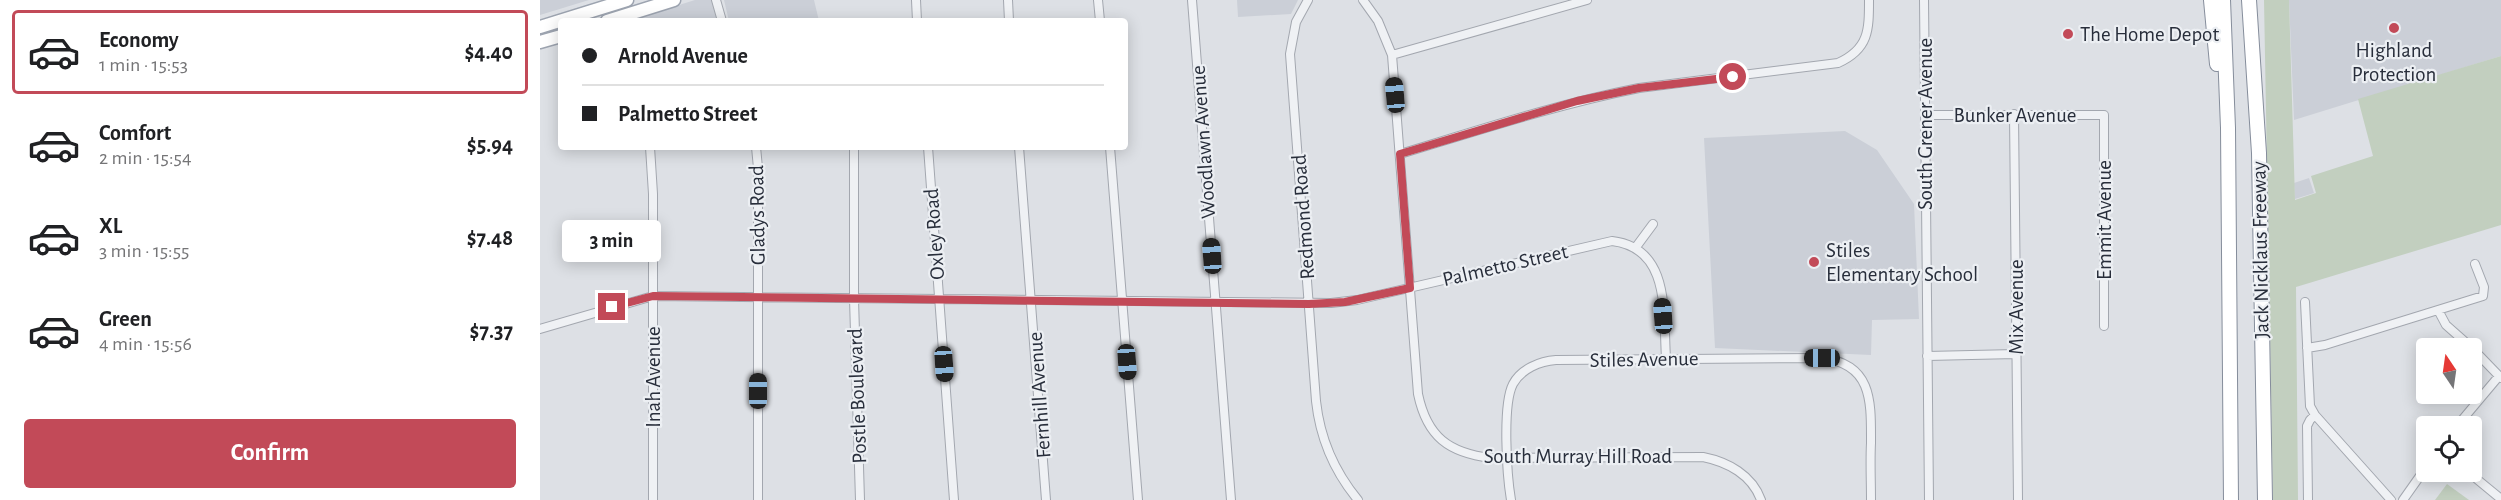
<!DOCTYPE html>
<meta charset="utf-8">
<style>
body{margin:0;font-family:"Alegreya Sans",sans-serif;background:#f6f6f6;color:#202124;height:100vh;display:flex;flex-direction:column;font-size:22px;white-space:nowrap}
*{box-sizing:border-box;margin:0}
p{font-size:20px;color:#757577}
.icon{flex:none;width:33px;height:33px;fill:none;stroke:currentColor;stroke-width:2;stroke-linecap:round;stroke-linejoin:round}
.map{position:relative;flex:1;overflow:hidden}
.sheet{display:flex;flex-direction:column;background:#fff;width:540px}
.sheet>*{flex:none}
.guide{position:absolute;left:18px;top:18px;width:570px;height:132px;border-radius:6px;box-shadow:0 3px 15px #0003;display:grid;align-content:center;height:132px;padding:0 24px;background:#fff}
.needle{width:39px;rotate:347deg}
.buttons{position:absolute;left:1876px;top:338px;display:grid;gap:12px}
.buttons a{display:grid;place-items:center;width:66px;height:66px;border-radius:6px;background:#fff;box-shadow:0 3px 15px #0003;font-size:30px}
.end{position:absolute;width:27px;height:27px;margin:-14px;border:8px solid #c24a58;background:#fff;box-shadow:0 0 0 3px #fff}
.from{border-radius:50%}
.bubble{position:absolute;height:42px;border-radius:6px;background:#fff;box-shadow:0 3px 15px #0003;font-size:20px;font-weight:700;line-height:42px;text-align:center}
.car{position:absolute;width:18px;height:36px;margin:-18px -9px;border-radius:8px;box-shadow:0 0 4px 2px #0007;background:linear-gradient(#222 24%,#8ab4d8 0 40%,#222 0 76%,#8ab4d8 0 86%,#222 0)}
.guide b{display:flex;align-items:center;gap:21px;height:57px;font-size:22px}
.guide b+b{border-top:2px solid #e0e0e0}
.guide i{width:15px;height:15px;background:#202124}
ul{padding:10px 0 0;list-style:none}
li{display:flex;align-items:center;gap:18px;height:84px;margin:0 12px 9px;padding:0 12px;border:3px solid transparent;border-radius:6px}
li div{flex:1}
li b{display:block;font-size:22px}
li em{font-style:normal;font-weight:700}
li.current{border-color:#c24a58}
li>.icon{width:54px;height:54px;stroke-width:1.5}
.action{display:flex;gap:12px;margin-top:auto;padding:12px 24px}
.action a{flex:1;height:69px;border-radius:6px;background:#c24a58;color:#fff;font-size:24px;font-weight:700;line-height:69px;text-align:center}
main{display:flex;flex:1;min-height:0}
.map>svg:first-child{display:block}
</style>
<main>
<section class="sheet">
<ul>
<li class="current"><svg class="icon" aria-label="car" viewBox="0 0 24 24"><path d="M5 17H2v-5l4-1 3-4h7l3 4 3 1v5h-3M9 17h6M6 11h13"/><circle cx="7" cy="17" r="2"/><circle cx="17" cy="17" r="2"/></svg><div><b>Economy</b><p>1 min · 15:53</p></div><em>$4.40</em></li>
<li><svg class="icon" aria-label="car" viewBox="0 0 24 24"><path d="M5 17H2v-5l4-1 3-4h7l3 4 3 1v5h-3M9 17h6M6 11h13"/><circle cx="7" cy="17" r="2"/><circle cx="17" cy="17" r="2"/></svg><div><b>Comfort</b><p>2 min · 15:54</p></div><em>$5.94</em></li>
<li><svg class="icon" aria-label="car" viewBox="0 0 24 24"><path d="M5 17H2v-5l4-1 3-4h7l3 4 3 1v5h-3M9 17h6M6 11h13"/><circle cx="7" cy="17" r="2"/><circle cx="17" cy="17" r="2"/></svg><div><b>XL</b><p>3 min · 15:55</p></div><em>$7.48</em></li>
<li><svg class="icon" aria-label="car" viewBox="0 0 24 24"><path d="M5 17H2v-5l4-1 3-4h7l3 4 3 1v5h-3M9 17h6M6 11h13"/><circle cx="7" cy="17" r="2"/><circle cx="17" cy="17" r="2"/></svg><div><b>Green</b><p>4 min · 15:56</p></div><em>$7.37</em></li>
</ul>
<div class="action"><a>Confirm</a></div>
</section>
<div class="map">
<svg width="1961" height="500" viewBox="0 0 1961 500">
<rect width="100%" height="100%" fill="#dde0e5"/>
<path fill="#cbcfd7" d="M0 0H49L0 15Z
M155 0H172L178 21H88Z
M184 0H274L279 21H189Z
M697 0H758L751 14 698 17Z
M1749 0H1961V56L1754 120Z
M1305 131 1337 150 1374 204 1379 319 1332 320 1331 355 1175 348 1164 138Z
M1769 178 1774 193 1755 199 1754 183Z"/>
<path fill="#c2cfbf" d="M1724 0H1749L1755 200 1776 193 1771 176 1833 156 1818 99 1961 56V225L1756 287 1758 500H1733Z
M1907 484 1929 500H1895Z"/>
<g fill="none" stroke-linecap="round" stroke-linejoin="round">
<g stroke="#a3a7af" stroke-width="10">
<path id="minor" d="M176 0 182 21
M376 0 377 21
M468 0 469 21
M558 0 560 21
M652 0 691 500
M768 0 756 22 750 54 776 401C780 438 794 471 818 500
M823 0 838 21 852 55 878 394C887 437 909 453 951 458L1163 457C1188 462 1212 475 1221 500
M1384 0 1389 500
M852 55 1047 0
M1474 114 1478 500
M1385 115H1564V326
M110 147 113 194V500
M216 147 218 168V500
M314 147V299L320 500
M388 147 414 500
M479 147 506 500
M570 147 598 500
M860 154C939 130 1018 104 1099 88L1298 63C1329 49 1329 30 1329 0
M1096 247 1113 224
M1765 302 1770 406 1775 415 1851 500
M1898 310 1906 325 1932 348
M0 329 113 296 791 303 817 300 1072 241C1131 248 1123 313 1126 358
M1767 348 1785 345 1943 296 1944 287 1935 264
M1932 348 1961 378
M1387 356 1476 354
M1917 426 1959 376
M1927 471 1961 499
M971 500C967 476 962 405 973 384 981 369 1000 361 1016 360L1282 358C1333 364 1331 402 1331 443 1330 462 1331 481 1331 500
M1768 500 1767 426 1770 420 1775 415
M1863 500 1887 466"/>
</g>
<g stroke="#9da4b0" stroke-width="15">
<path id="primary" d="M67 21 134 0
M0 27 87 0
M0 42 21 36"/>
</g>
<g stroke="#858d9b" stroke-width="16">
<path id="motorway" d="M1671 0 1677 64
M1683 0 1688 128 1691 500
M1709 0 1719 153 1725 500"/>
</g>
<use href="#minor" stroke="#eff1f4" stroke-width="8"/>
<use href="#primary" stroke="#fff" stroke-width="12"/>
<use href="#motorway" stroke="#fff" stroke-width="14"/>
</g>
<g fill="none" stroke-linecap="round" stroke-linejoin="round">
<path stroke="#c24a58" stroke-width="8" d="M72 307 113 296 769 304 805 302 870 288 860 154 1037 101 1099 88 1193 77"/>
</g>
<g fill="#c24a58" stroke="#eceff3" stroke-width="2">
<circle cx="1854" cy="28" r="6"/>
<circle cx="1528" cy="34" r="6"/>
<circle cx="1274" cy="262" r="6"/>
</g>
<g text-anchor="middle" stroke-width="4.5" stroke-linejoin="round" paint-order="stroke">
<g font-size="21" fill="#282e3b" stroke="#eceff3" text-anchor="start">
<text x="1540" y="41">The Home Depot</text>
<text x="1854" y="57" text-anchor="middle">Highland<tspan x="1854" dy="24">Protection</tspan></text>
<text x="1286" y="257">Stiles<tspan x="1286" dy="24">Elementary School</tspan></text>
</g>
<g font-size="21" fill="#282e3b" stroke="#eceff3">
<text x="1475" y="122">Bunker Avenue</text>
<text transform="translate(1385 124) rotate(-90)" y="7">South Grener Avenue</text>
<text transform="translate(663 142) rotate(-94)" y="7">Woodlawn Avenue</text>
<text transform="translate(217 215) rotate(-91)" y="7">Gladys Road</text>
<text transform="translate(763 217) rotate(-94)" y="7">Redmond Road</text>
<text transform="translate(1564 220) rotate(-90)" y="7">Emmit Avenue</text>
<text transform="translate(394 234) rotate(-94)" y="7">Oxley Road</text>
<text transform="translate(1720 250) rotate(-91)" y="7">Jack Nicklaus Freeway</text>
<text transform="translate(965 265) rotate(-13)" y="7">Palmetto Street</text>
<text transform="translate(1476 307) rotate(-90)" y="7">Mix Avenue</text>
<text transform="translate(1104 359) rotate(-1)" y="7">Stiles Avenue</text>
<text transform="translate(113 377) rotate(-90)" y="7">Inah Avenue</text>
<text transform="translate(499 395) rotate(-94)" y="7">Fernhill Avenue</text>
<text transform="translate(317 396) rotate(-92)" y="7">Postle Boulevard</text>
<text x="1038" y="463">South Murray Hill Road</text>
</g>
</g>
</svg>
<div class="buttons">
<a><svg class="needle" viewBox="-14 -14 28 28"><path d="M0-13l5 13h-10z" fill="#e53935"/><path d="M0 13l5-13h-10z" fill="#757577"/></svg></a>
<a><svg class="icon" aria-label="locate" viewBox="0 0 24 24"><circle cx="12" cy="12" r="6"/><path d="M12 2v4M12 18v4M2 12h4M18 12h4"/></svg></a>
</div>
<i class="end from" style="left:1193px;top:77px"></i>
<i class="end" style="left:72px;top:307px"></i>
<div class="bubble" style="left:22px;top:220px;width:99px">3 min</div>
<i class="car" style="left:855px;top:95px;rotate:355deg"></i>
<i class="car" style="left:672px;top:256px;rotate:356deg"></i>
<i class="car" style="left:1123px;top:316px;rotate:356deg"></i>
<i class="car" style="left:1282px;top:358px;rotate:270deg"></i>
<i class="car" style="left:587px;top:362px;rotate:176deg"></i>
<i class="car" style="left:404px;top:364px;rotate:176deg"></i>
<i class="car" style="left:218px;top:391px;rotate:0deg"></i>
<div class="guide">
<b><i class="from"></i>Arnold Avenue</b>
<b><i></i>Palmetto Street</b>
</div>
</div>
</main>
